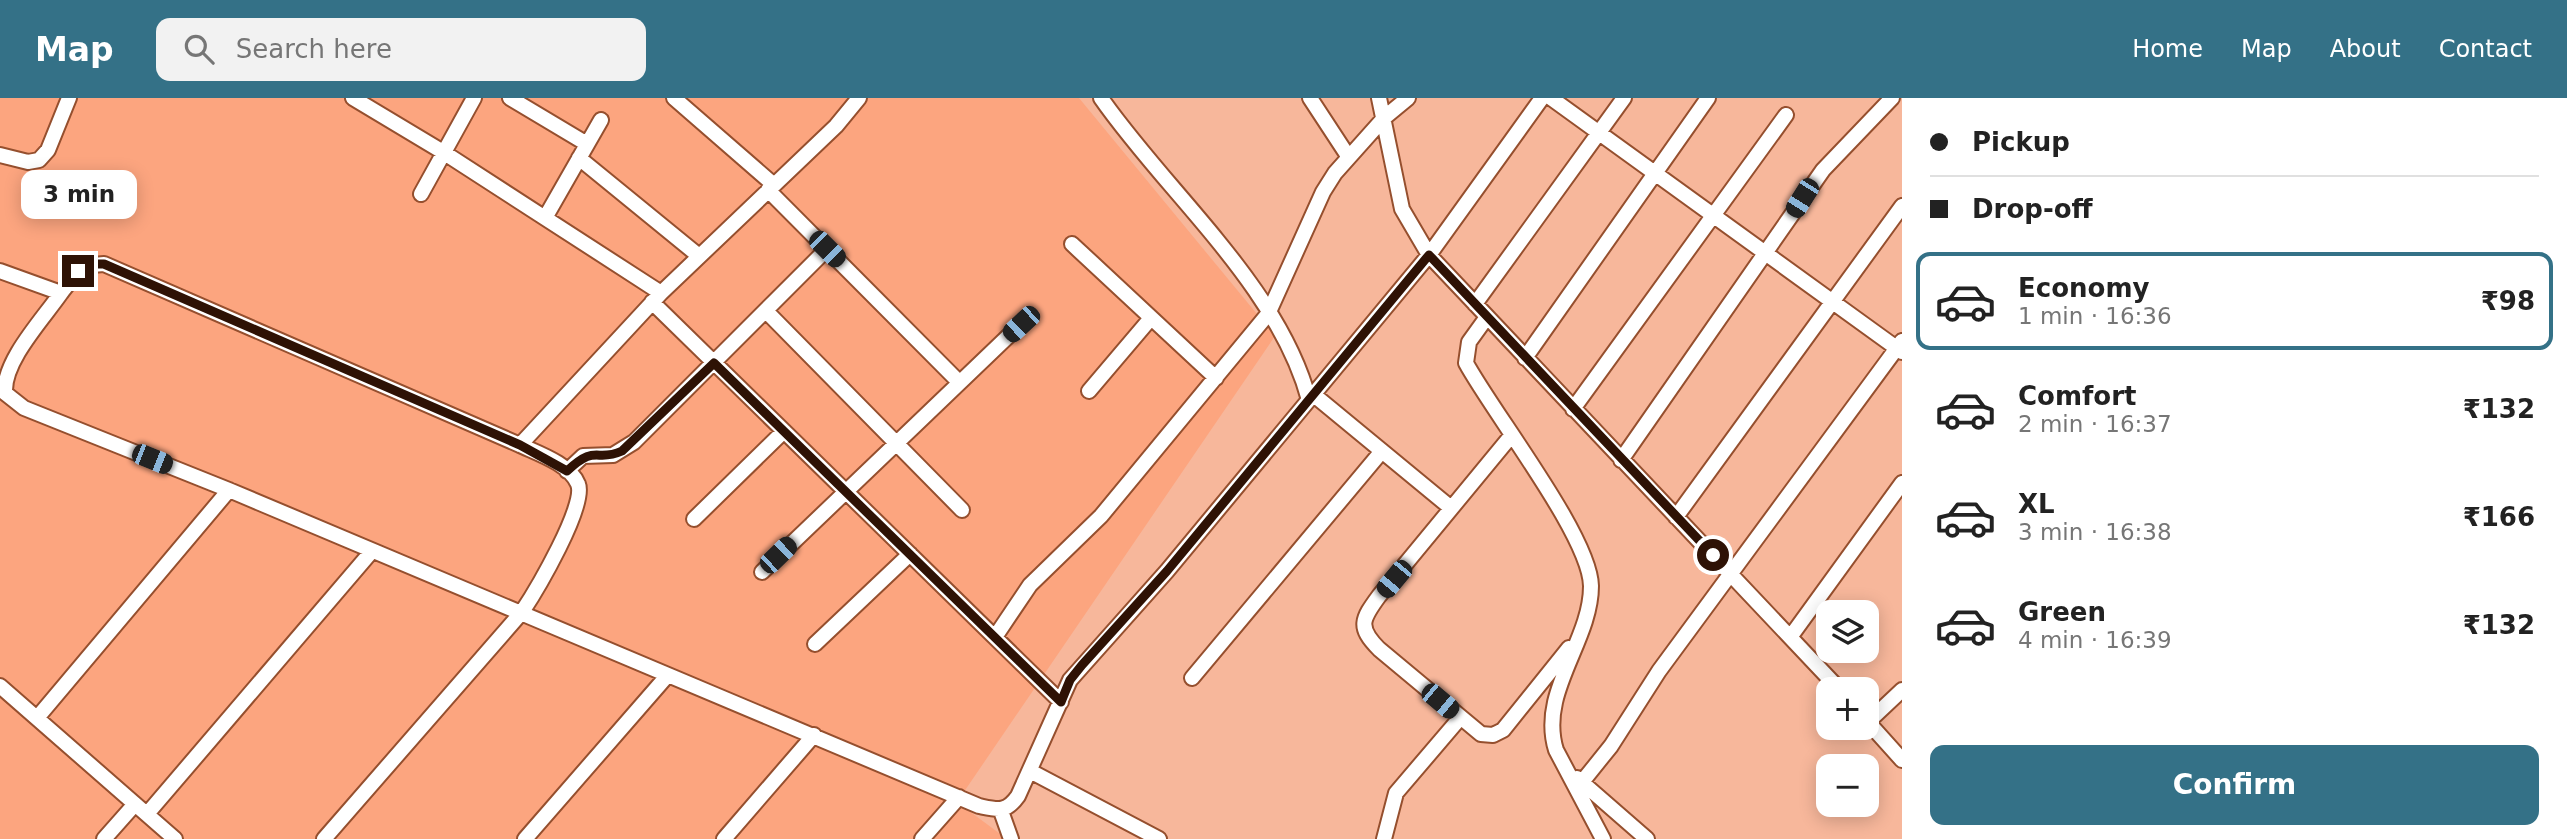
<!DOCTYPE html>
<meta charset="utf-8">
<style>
body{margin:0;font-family:"DejaVu Sans",sans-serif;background:#f2f2f2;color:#222;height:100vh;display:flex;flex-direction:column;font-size:26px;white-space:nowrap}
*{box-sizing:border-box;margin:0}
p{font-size:23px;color:#767676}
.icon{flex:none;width:38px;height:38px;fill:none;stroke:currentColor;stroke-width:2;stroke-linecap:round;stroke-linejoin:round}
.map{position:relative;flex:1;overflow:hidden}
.drawer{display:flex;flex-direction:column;background:#fff;width:665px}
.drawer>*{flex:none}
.hud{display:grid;align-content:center;height:154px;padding:0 28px;background:#fff}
.buttons{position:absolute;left:1816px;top:502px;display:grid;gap:14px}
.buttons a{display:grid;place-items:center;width:63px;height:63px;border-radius:14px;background:#fff;box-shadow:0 4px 18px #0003;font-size:35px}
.end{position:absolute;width:32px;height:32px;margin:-16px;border:9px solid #2e1205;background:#fff;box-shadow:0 0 0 4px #fff}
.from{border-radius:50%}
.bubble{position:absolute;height:49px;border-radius:14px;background:#fff;box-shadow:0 4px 18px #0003;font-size:23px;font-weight:600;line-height:49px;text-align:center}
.car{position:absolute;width:21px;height:42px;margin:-21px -10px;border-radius:9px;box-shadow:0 0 5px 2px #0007;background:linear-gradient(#222 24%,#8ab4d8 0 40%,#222 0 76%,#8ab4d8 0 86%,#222 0)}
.hud b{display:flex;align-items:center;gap:24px;height:66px;font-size:26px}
.hud b+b{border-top:2px solid #e0e0e0}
.hud i{width:18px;height:18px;background:#222}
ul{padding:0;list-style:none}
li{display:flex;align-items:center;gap:21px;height:98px;margin:0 14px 10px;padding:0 14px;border:4px solid transparent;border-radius:14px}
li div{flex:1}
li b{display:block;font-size:26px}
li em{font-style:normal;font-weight:600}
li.selected{border-color:#347187}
li>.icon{width:63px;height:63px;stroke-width:1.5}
.cta{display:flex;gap:14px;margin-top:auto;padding:14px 28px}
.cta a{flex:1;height:80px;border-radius:14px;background:#347187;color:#fff;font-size:28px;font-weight:600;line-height:80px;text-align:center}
header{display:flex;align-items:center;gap:42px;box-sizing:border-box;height:98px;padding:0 35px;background:#347187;color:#fff}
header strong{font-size:33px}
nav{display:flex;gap:38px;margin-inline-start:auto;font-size:24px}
.search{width:490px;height:63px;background:#f2f2f2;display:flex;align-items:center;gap:18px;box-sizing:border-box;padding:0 24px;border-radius:14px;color:#767676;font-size:26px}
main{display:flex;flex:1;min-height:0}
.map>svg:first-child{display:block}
</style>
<header>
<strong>Map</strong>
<div class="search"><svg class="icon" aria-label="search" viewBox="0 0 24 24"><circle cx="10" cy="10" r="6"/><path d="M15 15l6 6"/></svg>Search here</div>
<nav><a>Home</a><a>Map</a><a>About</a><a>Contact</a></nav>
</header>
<main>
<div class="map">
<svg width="1902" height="741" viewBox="0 0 1902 741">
<rect width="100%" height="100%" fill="#f7b79b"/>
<path fill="#fca57f" d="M0 0H1079L1275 238 957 704 1007 741H0Z"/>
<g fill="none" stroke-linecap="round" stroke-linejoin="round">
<g stroke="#954f2e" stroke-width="18">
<path id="minor" d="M353 0 443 54 661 195
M510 0 587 46
M674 0 774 87
M1101 0C1167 95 1279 188 1309 302
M1310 0 1348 58
M1379 0 1402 111 1429 157 1840 592
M1551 0 1902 254
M0 57 28 64 39 62 48 52 69 0
M579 60 699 158
M768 92 959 284
M421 96 474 0
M545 120 601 22
M1072 146 1216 280
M0 173 61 195C74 178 81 167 104 166L520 347C537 355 570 366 578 386 587 407 536 493 522 514L324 741
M61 195C43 221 3 263 5 295L24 310 229 392 979 708C998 712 1006 715 1018 698L1070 582 1167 473 1429 157 1542 0
M652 204 1061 604
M1475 206 1624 0
M766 213 962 412
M1487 219 1469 244 1466 265C1493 315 1590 438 1591 488 1591 544 1538 594 1556 652L1603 741
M1525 260 1708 0
M1089 293 1151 220
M1314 297 1451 410
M1573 311 1786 17
M1511 338 1379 498C1362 521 1357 529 1379 551L1481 636 1493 637 1503 632 1569 550
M520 347 661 195 836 28 859 0
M1621 362 1823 72 1892 0
M567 373 583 358 613 357 634 344 827 151
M1676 419 1902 108
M694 421 784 333
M762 474 1021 226
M1791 538 1902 385
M995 539 1030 487 1101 418 1268 216 1323 94 1335 75 1385 19 1408 0
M815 546 910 456
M1192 580 1382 353
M0 588 175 741
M37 620 229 392
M1867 623 1902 662
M1868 624 1902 592
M1030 673 1159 741
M1577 680 1647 741
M1582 684 1611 648 1659 573 1902 243
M1001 713 1011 741
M147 716 372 453
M104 741 135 706
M525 741 667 578
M724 741 814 637
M922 741 959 699
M1384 741 1396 695 1460 620"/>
</g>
<use href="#minor" stroke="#fff" stroke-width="14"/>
</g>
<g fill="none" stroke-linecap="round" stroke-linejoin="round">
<path stroke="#2e1205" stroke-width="9" d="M78 173 89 166H104L520 347 567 373C597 345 595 365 622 353L714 265 1061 604 1070 582 1082 567 1167 473 1429 157 1713 457"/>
</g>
</svg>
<div class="buttons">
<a><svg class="icon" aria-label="layers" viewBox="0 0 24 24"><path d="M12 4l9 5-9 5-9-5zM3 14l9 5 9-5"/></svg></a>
<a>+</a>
<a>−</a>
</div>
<i class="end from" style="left:1713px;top:457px"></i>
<i class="end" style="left:78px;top:173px"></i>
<div class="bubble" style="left:21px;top:72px;width:116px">3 min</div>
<i class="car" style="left:1802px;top:100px;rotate:212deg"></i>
<i class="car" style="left:827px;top:151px;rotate:135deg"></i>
<i class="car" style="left:1021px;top:226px;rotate:227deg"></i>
<i class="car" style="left:152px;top:361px;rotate:112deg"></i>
<i class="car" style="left:778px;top:457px;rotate:46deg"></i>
<i class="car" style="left:1394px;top:481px;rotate:220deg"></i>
<i class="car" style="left:1440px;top:603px;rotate:130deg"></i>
</div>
<section class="drawer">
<div class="hud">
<b><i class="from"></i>Pickup</b>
<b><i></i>Drop-off</b>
</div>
<ul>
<li class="selected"><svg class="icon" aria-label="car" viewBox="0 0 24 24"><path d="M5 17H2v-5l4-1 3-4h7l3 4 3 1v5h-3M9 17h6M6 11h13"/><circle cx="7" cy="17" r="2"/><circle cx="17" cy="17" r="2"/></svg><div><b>Economy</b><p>1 min · 16:36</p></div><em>₹98</em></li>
<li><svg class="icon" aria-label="car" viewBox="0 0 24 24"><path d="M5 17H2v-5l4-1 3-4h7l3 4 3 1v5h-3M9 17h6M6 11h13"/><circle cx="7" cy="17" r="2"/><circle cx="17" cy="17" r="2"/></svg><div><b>Comfort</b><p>2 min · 16:37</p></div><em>₹132</em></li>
<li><svg class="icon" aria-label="car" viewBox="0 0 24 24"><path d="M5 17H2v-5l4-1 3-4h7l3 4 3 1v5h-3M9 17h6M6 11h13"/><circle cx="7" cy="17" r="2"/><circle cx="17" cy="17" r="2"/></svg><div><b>XL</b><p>3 min · 16:38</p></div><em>₹166</em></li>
<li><svg class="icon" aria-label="car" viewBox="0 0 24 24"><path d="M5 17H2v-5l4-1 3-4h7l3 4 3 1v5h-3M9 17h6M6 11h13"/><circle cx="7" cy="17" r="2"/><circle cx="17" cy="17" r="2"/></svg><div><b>Green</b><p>4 min · 16:39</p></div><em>₹132</em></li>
</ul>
<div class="cta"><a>Confirm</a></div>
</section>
</main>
